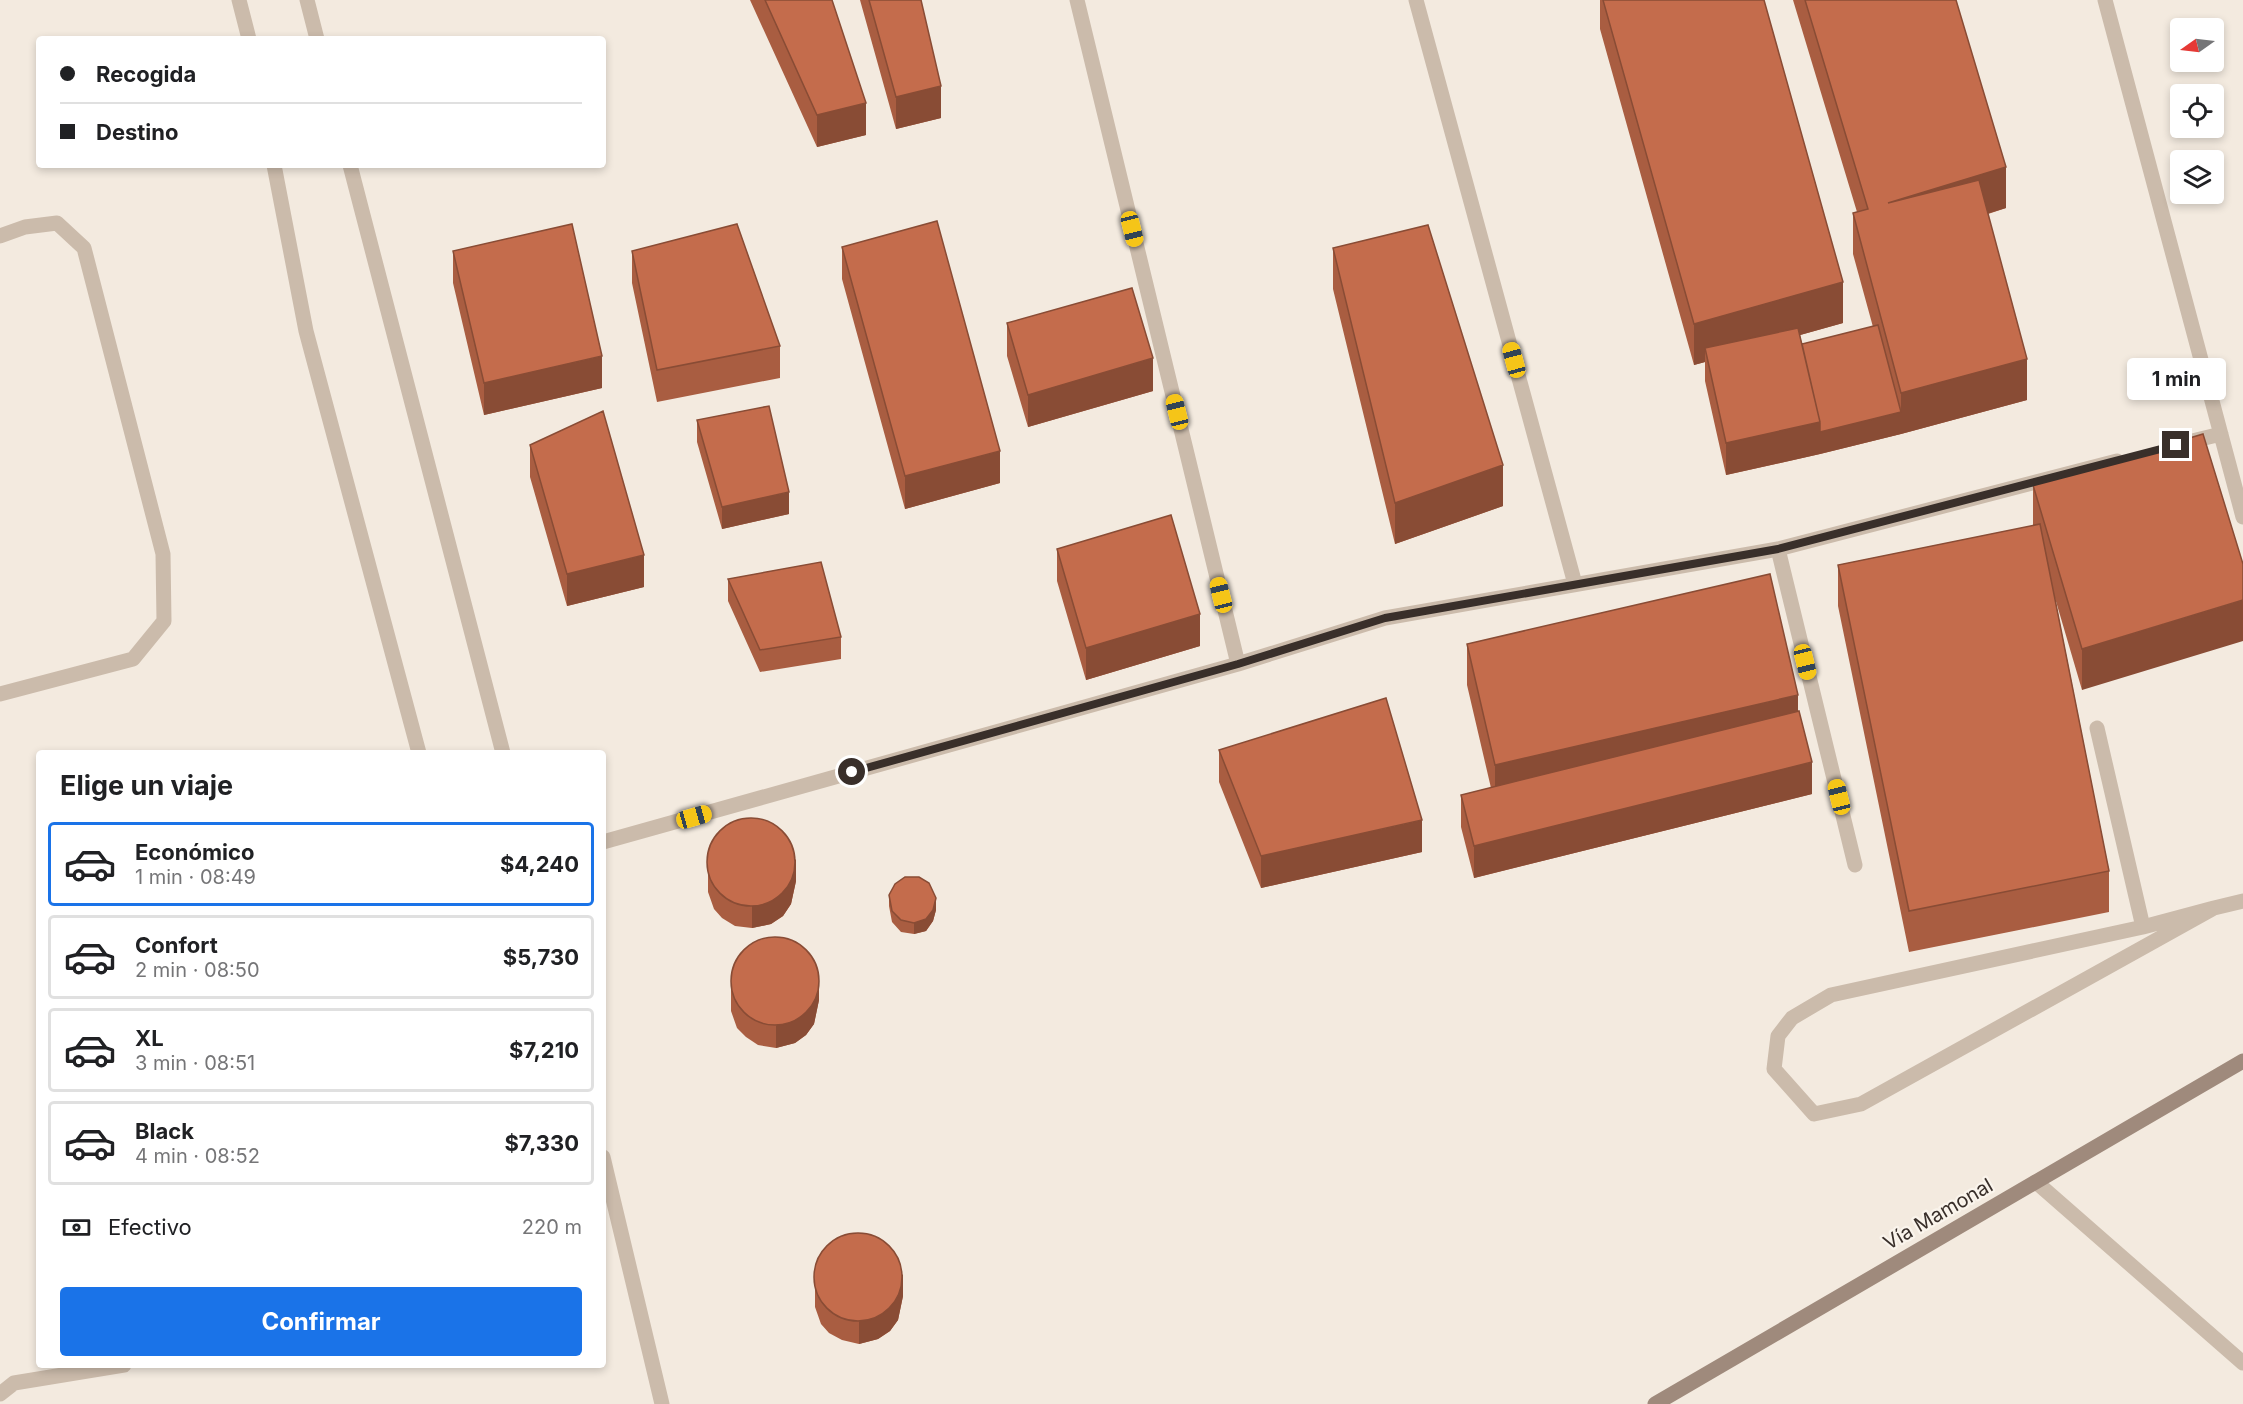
<!DOCTYPE html>
<html lang="es">
<meta charset="utf-8">
<style>
body{margin:0;font-family:Inter,sans-serif;background:#f2f2f2;color:#202124;height:100vh;display:flex;flex-direction:column;font-size:22px;white-space:nowrap}
*{box-sizing:border-box;margin:0}
p{font-size:20px;color:#757577}
.icon{flex:none;width:33px;height:33px;fill:none;stroke:currentColor;stroke-width:2;stroke-linecap:round;stroke-linejoin:round}
.map{position:relative;flex:1;overflow:hidden}
.panel{position:absolute;left:36px;top:750px;width:570px;height:618px;display:flex;flex-direction:column;background:#fff;border-radius:6px;box-shadow:0 3px 9px #0003}
.panel>*{flex:none}
.banner{position:absolute;left:36px;top:36px;width:570px;height:132px;border-radius:6px;box-shadow:0 3px 9px #0003;display:grid;align-content:center;height:132px;padding:0 24px;background:#fff}
.needle{width:39px;rotate:256deg}
.controls{position:absolute;left:2170px;top:18px;display:grid;gap:12px}
.controls a{display:grid;place-items:center;width:54px;height:54px;border-radius:6px;background:#fff;box-shadow:0 3px 9px #0003;font-size:30px}
.end{position:absolute;width:27px;height:27px;margin:-14px;border:8px solid #392f2a;background:#fff;box-shadow:0 0 0 3px #fff}
.from{border-radius:50%}
.bubble{position:absolute;height:42px;border-radius:6px;background:#fff;box-shadow:0 3px 9px #0003;font-size:20px;font-weight:700;line-height:42px;text-align:center}
.car{position:absolute;width:18px;height:36px;margin:-18px -9px;border-radius:8px;box-shadow:0 0 4px 2px #0007;background:linear-gradient(#f5c518 24%,#345 0 40%,#f5c518 0 76%,#345 0 86%,#f5c518 0)}
.banner b{display:flex;align-items:center;gap:21px;height:57px;font-size:22px}
.banner b+b{border-top:2px solid #e0e0e0}
.banner i{width:15px;height:15px;background:#202124}
ul{padding:0;list-style:none}
li{display:flex;align-items:center;gap:18px;height:84px;margin:0 12px 9px;padding:0 12px;border:3px solid #e0e0e0;border-radius:6px}
li div{flex:1}
li b{display:block;font-size:22px}
li em{font-style:normal;font-weight:700}
li.current{border-color:#1a73e8}
li>.icon{width:54px;height:54px;stroke-width:1.5}
h2{padding:0 24px;font-size:27px;line-height:72px}
.pay{display:flex;align-items:center;gap:15px;height:66px;padding:0 24px;font-size:22px}
.pay p{margin-inline-start:auto}
.action{display:flex;gap:12px;margin-top:auto;padding:12px 24px}
.action a{flex:1;height:69px;border-radius:6px;background:#1a73e8;color:#fff;font-size:24px;font-weight:700;line-height:69px;text-align:center}
.map>svg:first-child{display:block}
</style>
<div class="map">
<svg width="2243" height="1404" viewBox="0 0 2243 1404">
<rect width="100%" height="100%" fill="#f3eadf"/>
<g fill="none" stroke-linecap="round" stroke-linejoin="round">
<path stroke="#cbbbab" stroke-width="15" d="M239 0 249 39
M307 0 317 39
M1077 0 1238 664
M1416 0 1575 584
M2105 0 2243 517
M274 165 306 331 419 753
M350 165 503 753
M0 236 25 227 57 223 84 248 163 554 164 621 133 659 0 694
M2184 443 2221 434
M1778 549 1855 865
M2097 728 2143 927
M603 842 1238 664 1385 618 1778 549 2117 461
M2214 908 2143 927 1831 995 1792 1018 1778 1036 1774 1069 1814 1114 1861 1104 2214 908 2243 901
M603 1157 662 1404
M2036 1182 2243 1363
M0 1394 14 1383 124 1365"/>
<path stroke="#9f8a7c" stroke-width="15" d="M1655 1404 2243 1061"/>
</g>
<path fill="#a95d41" d="M750 0H832L866 135 817 147Z
M860 0H921L941 118 896 129Z
M1600 0H1764L1843 323 1800 335 1802 344 1873 327 1853 254V213L1857 212 1793 0H1956L2006 208 1988 214 2027 400 1901 434 1820 454 1726 475 1705 381V362L1694 365 1600 29Z
M842 247 1000 483 905 509 842 279Z
M1333 248 1503 506 1395 544 1333 289Z
M453 251 602 388 484 415 453 283Z
M632 251 780 346V378L657 402 632 283Z
M1007 323 1153 391 1028 427 1007 356Z
M697 420 789 514 722 529 697 442Z
M2203 434 2082 690 2055 598 2109 871V912L1909 952 1838 606V565L2033 526V485Z
M530 445 644 587 567 606 530 477Z
M1057 549 1200 646 1086 680 1057 581Z
M728 579 841 637V659L760 672 728 601Z
M1467 644 1798 711 1812 794 1474 878 1461 827V795L1491 788 1467 685Z
M1219 750 1422 852 1261 888 1219 782Z
M708 870 796 881 791 904 783 916 771 924 752 928 735 926 722 918 714 909 708 892Z
M889 895 936 910 933 921 926 931 914 934 901 932 892 922 889 906Z
M731 989 819 1000 814 1024 806 1035 795 1043 776 1048 758 1045 746 1037 737 1028 731 1011Z
M815 1285 903 1296 898 1320 890 1331 878 1339 859 1344 842 1340 829 1333 821 1324 815 1307Z"/>
<path fill="#894c35" d="M941 86V118L896 129V97Z
M866 103V135L817 147V115Z
M2006 167V208L1888 244V203Z
M1843 282V323L1708 361 1705 348V362L1694 365V324Z
M602 356V388L484 415V383Z
M1153 358V391L1028 427V395Z
M2027 359V400L1901 434 1820 454 1726 475V443L1820 422 1901 412V393Z
M1000 451V483L905 509V476Z
M1503 465V506L1395 544V503Z
M789 492V514L722 529V507Z
M644 555V587L567 606V574Z
M2243 600V641L2082 690V649Z
M1200 614V646L1086 680V648Z
M1798 695V736L1495 806V765Z
M1812 762V794L1474 878V846Z
M1422 820V852L1261 888V856Z
M796 859V881L791 904 783 916 771 924 752 928V906Z
M936 898V910L933 921 926 931 914 934V923Z
M819 978V1000L814 1024 806 1035 795 1043 776 1048V1026Z
M903 1274V1296L898 1320 890 1331 878 1339 859 1344V1322Z"/>
<path fill="#c46c4c" stroke="#894c35" stroke-width="1.5" d="M765 0H832L866 103 817 115Z
M869 0H921L941 86 896 97Z
M1603 0H1764L1843 282 1694 324Z
M1805 0H1956L2006 167 1888 203 1979 180 2027 359 1901 393 1853 213 1868 209Z
M937 221 1000 451 905 476 842 247Z
M572 224 602 356 484 383 453 251Z
M737 224 780 346 657 370 632 251Z
M1428 225 1503 465 1395 503 1333 248Z
M1132 288 1153 358 1028 395 1007 323Z
M1878 325 1901 412 1820 432V422L1802 344Z
M1798 328 1820 422 1726 443 1705 348Z
M769 406 789 492 722 507 697 420Z
M603 411 644 555 567 574 530 445Z
M2203 434 2243 564V600L2082 649 2033 485Z
M1171 515 1200 614 1086 648 1057 549Z
M2040 524 2109 871 1909 911 1838 565Z
M821 562 841 637 760 650 728 579Z
M1770 574 1798 695 1495 765 1467 644Z
M1386 698 1422 820 1261 856 1219 750Z
M1799 711 1812 762 1474 846 1461 795Z
M707 862a44 44 0 1 1 88 0a44 44 0 1 1-88 0Z
M905 877H919L929 883 936 898 933 910 926 919 914 923 901 920 892 911 889 895 895 884Z
M731 981a44 44 0 1 1 88 0a44 44 0 1 1-88 0Z
M814 1277a44 44 0 1 1 88 0a44 44 0 1 1-88 0Z"/>
<g fill="none" stroke-linecap="round" stroke-linejoin="round">
<path stroke="#392f2a" stroke-width="8" d="M852 772 1238 664 1385 618 1778 549 2176 445"/>
</g>
<g text-anchor="middle" stroke-width="4.5" stroke-linejoin="round" paint-order="stroke">
<g font-size="20" fill="#392f2a" stroke="#faf4ec">
<text transform="translate(1938 1214) rotate(-30)" y="7">Vía Mamonal</text>
</g>
</g>
</svg>
<div class="controls">
<a><svg class="needle" viewBox="-14 -14 28 28"><path d="M0-13l5 13h-10z" fill="#e53935"/><path d="M0 13l5-13h-10z" fill="#757577"/></svg></a>
<a><svg class="icon" aria-label="locate" viewBox="0 0 24 24"><circle cx="12" cy="12" r="6"/><path d="M12 2v4M12 18v4M2 12h4M18 12h4"/></svg></a>
<a><svg class="icon" aria-label="layers" viewBox="0 0 24 24"><path d="M12 4l9 5-9 5-9-5zM3 14l9 5 9-5"/></svg></a>
</div>
<i class="end from" style="left:852px;top:772px"></i>
<i class="end" style="left:2176px;top:445px"></i>
<div class="bubble" style="left:2127px;top:358px;width:99px">1 min</div>
<i class="car" style="left:1132px;top:229px;rotate:166deg"></i>
<i class="car" style="left:1514px;top:360px;rotate:345deg"></i>
<i class="car" style="left:1177px;top:412px;rotate:346deg"></i>
<i class="car" style="left:1221px;top:595px;rotate:346deg"></i>
<i class="car" style="left:1805px;top:662px;rotate:166deg"></i>
<i class="car" style="left:1839px;top:797px;rotate:346deg"></i>
<i class="car" style="left:694px;top:817px;rotate:74deg"></i>
<div class="banner">
<b><i class="from"></i>Recogida</b>
<b><i></i>Destino</b>
</div>
<section class="panel">
<h2>Elige un viaje</h2>
<ul>
<li class="current"><svg class="icon" aria-label="car" viewBox="0 0 24 24"><path d="M5 17H2v-5l4-1 3-4h7l3 4 3 1v5h-3M9 17h6M6 11h13"/><circle cx="7" cy="17" r="2"/><circle cx="17" cy="17" r="2"/></svg><div><b>Económico</b><p>1 min · 08:49</p></div><em>$4,240</em></li>
<li><svg class="icon" aria-label="car" viewBox="0 0 24 24"><path d="M5 17H2v-5l4-1 3-4h7l3 4 3 1v5h-3M9 17h6M6 11h13"/><circle cx="7" cy="17" r="2"/><circle cx="17" cy="17" r="2"/></svg><div><b>Confort</b><p>2 min · 08:50</p></div><em>$5,730</em></li>
<li><svg class="icon" aria-label="car" viewBox="0 0 24 24"><path d="M5 17H2v-5l4-1 3-4h7l3 4 3 1v5h-3M9 17h6M6 11h13"/><circle cx="7" cy="17" r="2"/><circle cx="17" cy="17" r="2"/></svg><div><b>XL</b><p>3 min · 08:51</p></div><em>$7,210</em></li>
<li><svg class="icon" aria-label="car" viewBox="0 0 24 24"><path d="M5 17H2v-5l4-1 3-4h7l3 4 3 1v5h-3M9 17h6M6 11h13"/><circle cx="7" cy="17" r="2"/><circle cx="17" cy="17" r="2"/></svg><div><b>Black</b><p>4 min · 08:52</p></div><em>$7,330</em></li>
</ul>
<div class="pay"><svg class="icon" aria-label="cash" viewBox="0 0 24 24"><path d="M3 7h18v10H3z"/><circle cx="12" cy="12" r="2"/></svg>Efectivo<p>220 m</p></div>
<div class="action"><a>Confirmar</a></div>
</section>
</div>
